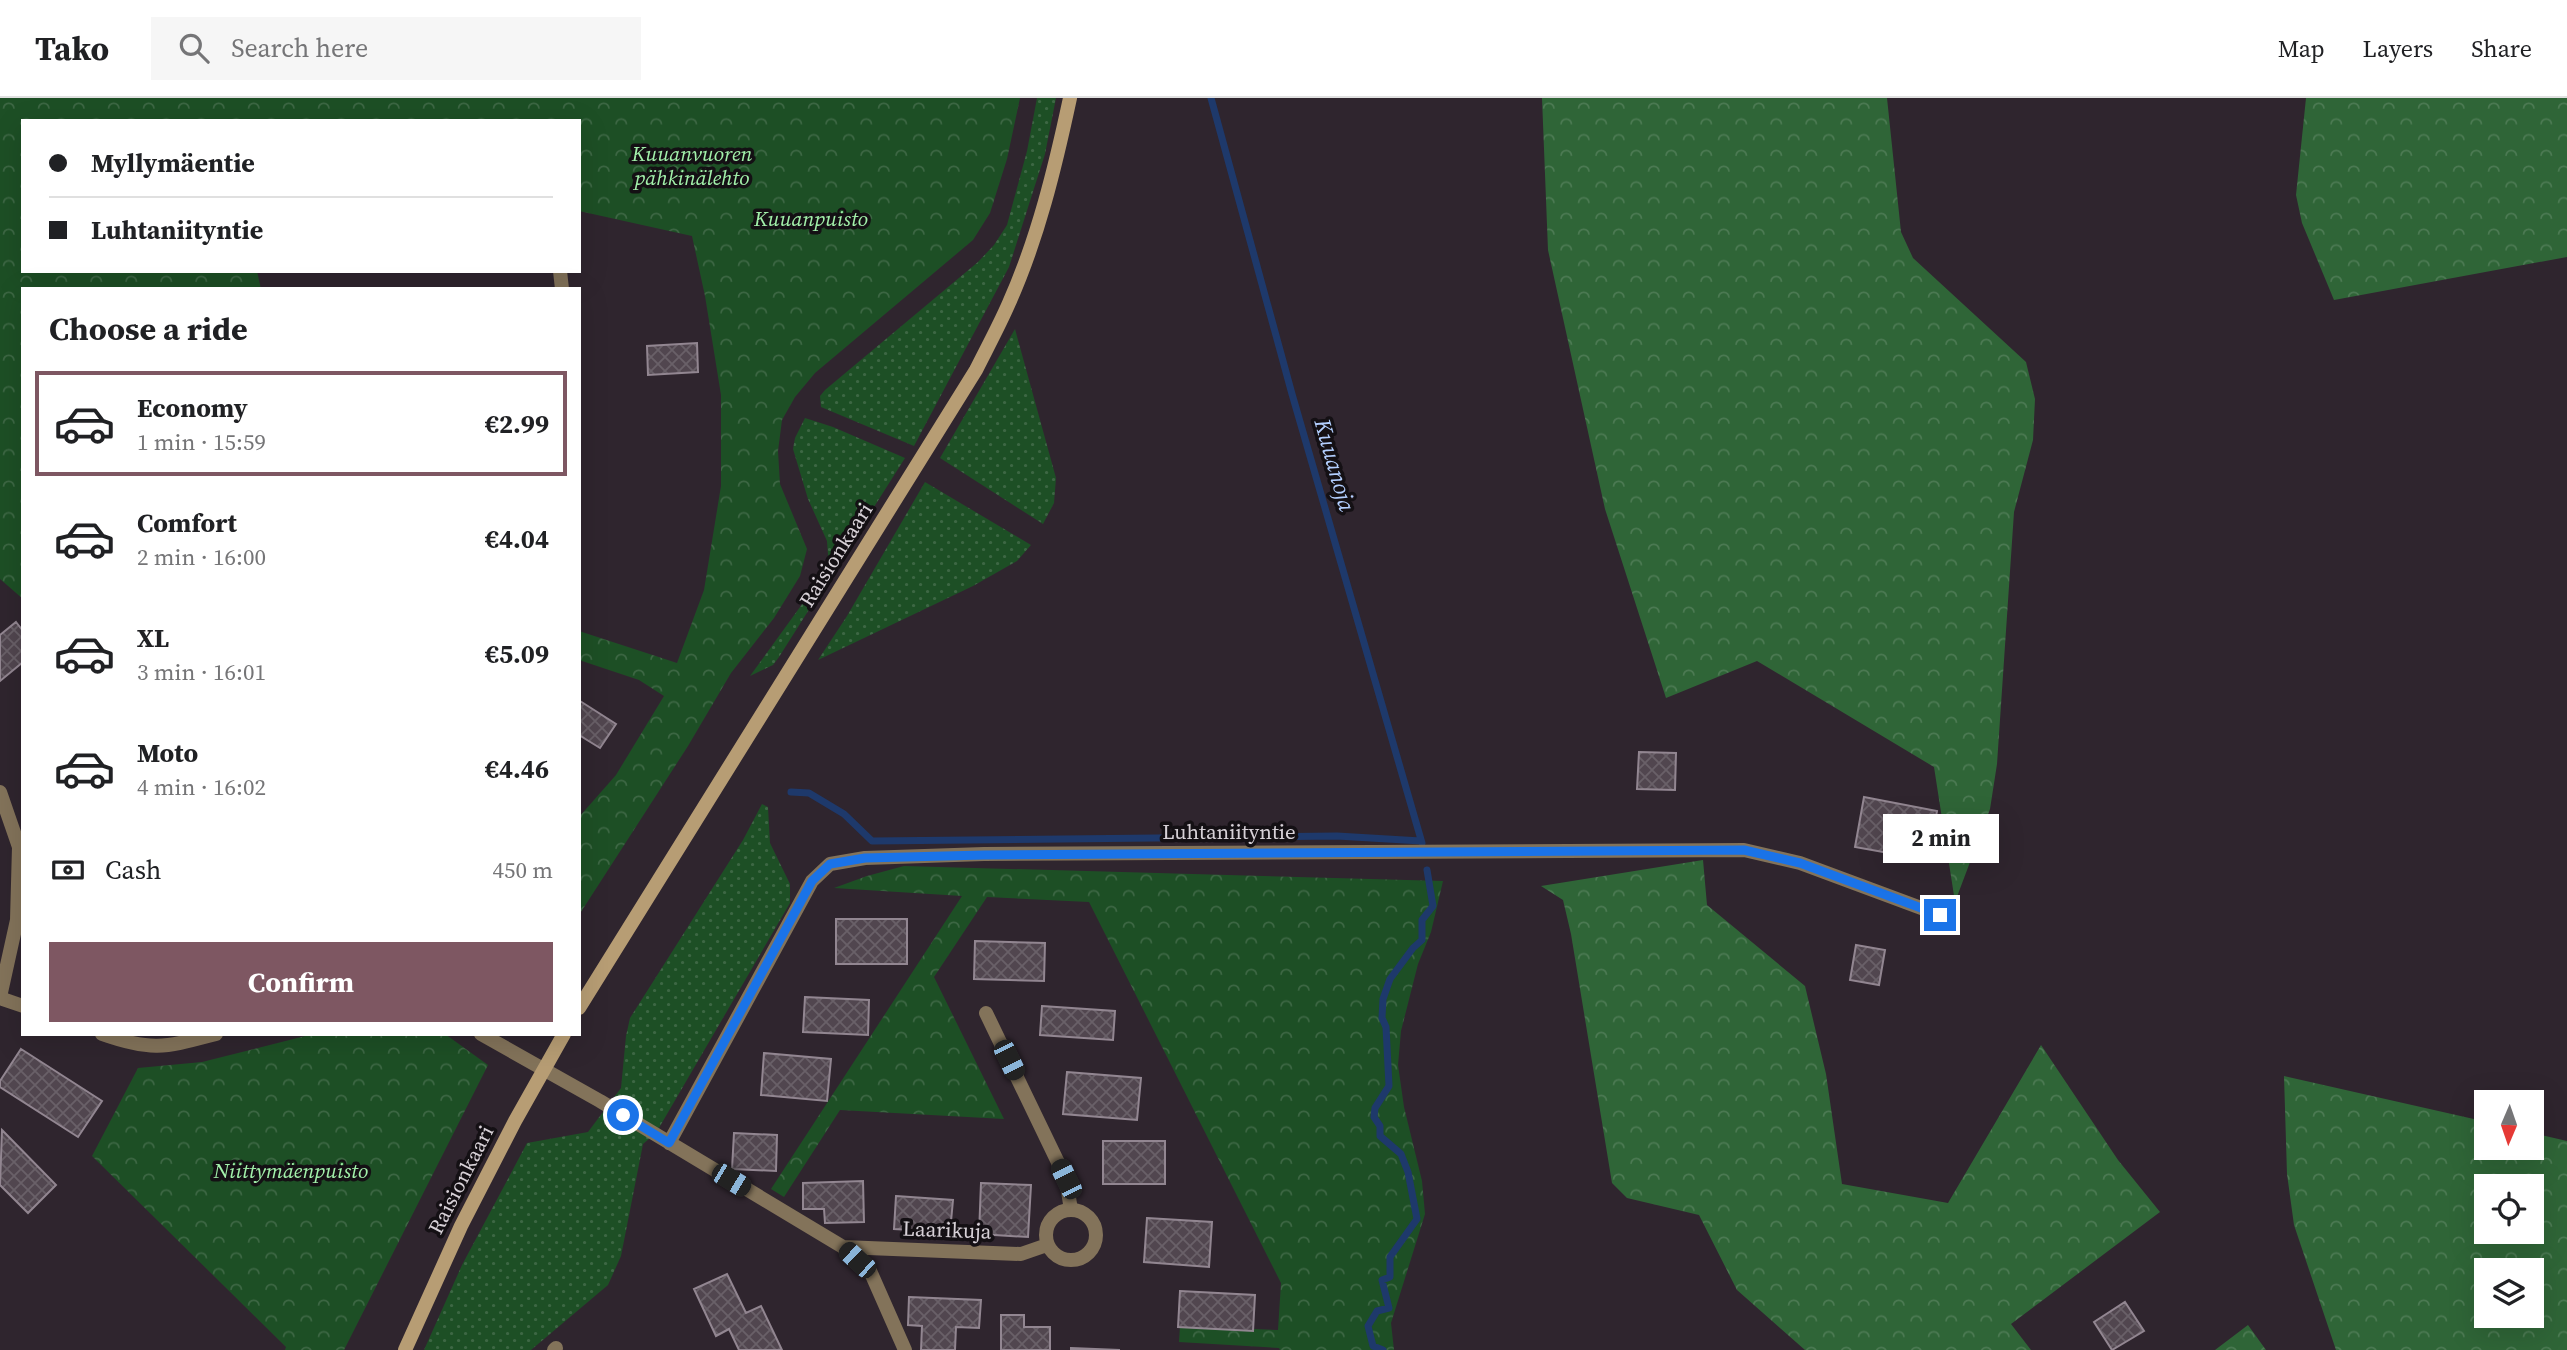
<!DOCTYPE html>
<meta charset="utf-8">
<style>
body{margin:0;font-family:"Source Serif 4",serif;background:#f6f6f6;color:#202124;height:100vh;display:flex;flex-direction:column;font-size:26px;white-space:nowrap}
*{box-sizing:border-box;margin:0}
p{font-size:23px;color:#757577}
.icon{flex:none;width:38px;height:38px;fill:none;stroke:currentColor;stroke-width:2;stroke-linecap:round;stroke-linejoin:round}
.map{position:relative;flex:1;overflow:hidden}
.side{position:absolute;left:21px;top:189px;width:560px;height:749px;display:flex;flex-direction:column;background:#fff;border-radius:0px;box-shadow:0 7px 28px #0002}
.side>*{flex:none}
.top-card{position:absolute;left:21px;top:21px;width:560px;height:154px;border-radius:0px;box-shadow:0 7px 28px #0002;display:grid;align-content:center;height:154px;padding:0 28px;background:#fff}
.needle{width:46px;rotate:182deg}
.fabs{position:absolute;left:2474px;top:992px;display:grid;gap:14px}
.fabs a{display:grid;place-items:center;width:70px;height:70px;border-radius:0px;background:#fff;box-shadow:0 7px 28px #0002;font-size:35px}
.end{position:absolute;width:32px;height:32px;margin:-16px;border:9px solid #1a73e8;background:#fff;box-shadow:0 0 0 4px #fff}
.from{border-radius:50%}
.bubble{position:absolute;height:49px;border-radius:0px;background:#fff;box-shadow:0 7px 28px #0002;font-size:23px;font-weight:700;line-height:49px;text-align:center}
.car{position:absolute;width:21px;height:42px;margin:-21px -10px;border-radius:9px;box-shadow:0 0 5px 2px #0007;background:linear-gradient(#222 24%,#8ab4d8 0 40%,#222 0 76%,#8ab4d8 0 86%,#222 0)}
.top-card b{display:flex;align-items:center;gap:24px;height:66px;font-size:26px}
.top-card b+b{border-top:2px solid #e0e0e0}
.top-card i{width:18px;height:18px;background:#202124}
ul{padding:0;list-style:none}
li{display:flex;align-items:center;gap:21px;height:105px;margin:0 14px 10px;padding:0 14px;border:4px solid transparent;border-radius:0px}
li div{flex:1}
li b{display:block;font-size:26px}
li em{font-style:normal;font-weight:700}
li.active{border-color:#7e5762}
li>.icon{width:63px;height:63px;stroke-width:1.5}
h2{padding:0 28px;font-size:32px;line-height:84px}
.pay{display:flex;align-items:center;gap:18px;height:77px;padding:0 28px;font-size:26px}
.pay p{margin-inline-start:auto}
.cta{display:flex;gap:14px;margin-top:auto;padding:14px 28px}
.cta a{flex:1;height:80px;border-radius:0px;background:#7e5762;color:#fff;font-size:28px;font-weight:700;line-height:80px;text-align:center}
header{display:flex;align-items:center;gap:42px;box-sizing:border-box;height:98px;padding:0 35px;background:#fff;border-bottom:2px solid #e0e0e0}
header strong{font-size:33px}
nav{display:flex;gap:38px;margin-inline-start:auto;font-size:24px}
.search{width:490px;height:63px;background:#f6f6f6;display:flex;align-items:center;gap:18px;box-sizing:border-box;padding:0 24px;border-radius:0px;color:#757577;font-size:26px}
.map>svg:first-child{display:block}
</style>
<header>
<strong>Tako</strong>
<div class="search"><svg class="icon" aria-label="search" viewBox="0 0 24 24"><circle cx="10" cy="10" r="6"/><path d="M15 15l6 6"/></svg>Search here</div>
<nav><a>Map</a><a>Layers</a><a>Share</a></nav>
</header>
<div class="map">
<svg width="2567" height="1252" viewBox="0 0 2567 1252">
<defs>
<pattern id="grass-dots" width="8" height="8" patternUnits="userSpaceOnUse" patternTransform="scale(1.75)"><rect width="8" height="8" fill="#1d4f25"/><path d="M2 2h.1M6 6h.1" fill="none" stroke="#3d6744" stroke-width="1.8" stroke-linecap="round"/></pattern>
<pattern id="forest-crowns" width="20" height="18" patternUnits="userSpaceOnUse" patternTransform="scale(1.75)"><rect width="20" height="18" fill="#2f6537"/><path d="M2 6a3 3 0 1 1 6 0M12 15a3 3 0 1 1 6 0" fill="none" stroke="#4c7a53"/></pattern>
<pattern id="park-crowns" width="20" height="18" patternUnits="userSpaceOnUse" patternTransform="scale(1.75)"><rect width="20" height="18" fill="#1d4f25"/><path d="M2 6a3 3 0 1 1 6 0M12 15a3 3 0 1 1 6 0" fill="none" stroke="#3d6744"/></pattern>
<pattern id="building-cross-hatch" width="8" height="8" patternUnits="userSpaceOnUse" patternTransform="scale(1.75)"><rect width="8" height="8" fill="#51464f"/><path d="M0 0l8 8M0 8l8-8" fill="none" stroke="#696068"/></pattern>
</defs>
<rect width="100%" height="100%" fill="#2f252e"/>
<path fill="url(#grass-dots)" d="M1037 0H1056L1045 56 1009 169 914 348 821 309 820 298 825 292 978 164 994 147 1007 127 1027 53Z
M1015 231 1056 380 1054 405 1043 426 940 360Z
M805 320 833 329 905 360 779 559 773 567 750 578 821 480 828 457 827 443 808 401 793 351 795 340Z
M925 384 1031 447 1017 463 973 488 818 562 847 518Z
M762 706 768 709 770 745 790 786V805L656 1035 643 1046 621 1158 608 1187 531 1252H424L462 1167 527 1045 588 1034 621 990 626 938 630 920 743 742Z"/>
<path fill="url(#forest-crowns)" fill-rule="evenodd" d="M1542 0H1887L1901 134 1913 160 2026 264 2035 301 2033 342 2014 414 1997 666 1990 711 1955 804 1934 669 1757 563 1666 600 1605 411 1548 152Z
M2306 0H2567V159L2334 202 2302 125 2296 97Z
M1703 762 1707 807 1805 888 1826 976 1842 1086 1948 1105 2041 947 2118 1062 2160 1114 2011 1226 2031 1252H1805L1737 1192 1699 1117 1627 1100 1612 1085 1571 836 1563 802 1541 788Z
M2284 978 2487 1024V1050H2532V1035L2567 1043V1252H2336L2294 1127 2287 1076ZM2532 1088V1134H2487V1088ZM2487 1172H2532V1218H2487Z
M2248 1227 2266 1252H2215Z"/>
<path fill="url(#park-crowns)" d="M0 0H1020L1007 61 990 115 973 142 815 275 795 299 782 322 778 353 780 386 807 451 800 478 774 520 731 575 688 648 579 817V719L616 677 664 598 639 582 579 562V533L677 565 704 492 721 388V297L705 198 692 138 579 113V23H23V173H257L261 191H23V501L0 481Z
M904 768 1443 783 1431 834 1418 866 1401 933 1398 967 1404 1009 1422 1083 1425 1116 1391 1225 1394 1252H1280L1279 1250 1179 1244 1180 1228 1278 1232 1281 1185 1089 804 987 799 934 879 1004 1021 840 1012 784 1099 771 1091 962 798 834 790 867 778Z
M313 936H445L488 967 344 1252H285L286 1249 92 1058 138 970 202 964Z"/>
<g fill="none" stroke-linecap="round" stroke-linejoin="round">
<path stroke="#1e396b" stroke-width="7" d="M1211 0 1292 296 1422 745
M791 694 809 695 844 716 872 743 1337 738 1421 743
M1383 1252 1373 1248 1368 1228 1377 1213 1389 1210 1382 1182 1390 1179V1159L1417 1121 1408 1074 1401 1056 1380 1038V1028L1374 1019 1375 1010 1389 988 1386 929 1382 920 1383 901 1390 881 1413 850 1422 842V822L1433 808 1427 772"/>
</g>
<path fill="url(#building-cross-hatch)" stroke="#928691" stroke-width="2" d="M697 245 698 274 648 277 647 248Z
M16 524 23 533V564L0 583V537Z
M580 603 616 626 600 650 579 637Z
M1639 654 1676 655 1675 692 1637 691Z
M1864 699 1937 713 1928 762 1855 749Z
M836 821H907V866H836Z
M975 843 1045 845 1044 883 974 881Z
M1856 847 1885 852 1879 887 1850 882Z
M805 899 869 902 868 937 803 934Z
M1042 908 1115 913 1113 942 1040 937Z
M21 951 102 1003 78 1039 0 989V983Z
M764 955 831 961 827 1003 761 997Z
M1067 974 1141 980 1137 1022 1063 1016Z
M2 1032 56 1087 28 1115 0 1087Z
M734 1035 777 1037 776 1073 732 1071Z
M1103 1043H1165V1086H1103Z
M863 1083 864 1124 825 1125 824 1111H803V1085Z
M981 1085 1031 1087 1028 1139 979 1136Z
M896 1098 953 1102 950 1134 894 1131Z
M1147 1120 1212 1124 1209 1169 1144 1164Z
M727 1176 746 1215 761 1208 782 1252H739L729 1231 716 1238 694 1191Z
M1180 1193 1255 1197 1253 1233 1178 1229Z
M909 1199 981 1202 979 1230 956 1229 955 1252H921L922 1228 908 1227Z
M2125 1204 2144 1233 2112 1252 2094 1224Z
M1001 1217H1024V1229H1050V1252H1001Z
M1071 1250 1120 1252H1071Z"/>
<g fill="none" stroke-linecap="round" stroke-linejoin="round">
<path stroke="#83735a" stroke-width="14" d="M560 173 562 191
M0 694 19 749 17 822 0 899
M0 900 23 908
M986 915 1066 1081 1071 1112
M102 936C153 954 166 949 216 936
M481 936 600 1003 843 1149 871 1175 905 1252
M669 1045 812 783 830 766 865 760 984 756 1744 752 1800 765 1940 817
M1046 1137a25 25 0 1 1 50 0a25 25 0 1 1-50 0Z
M843 1149 1021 1156 1047 1147
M554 1252 556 1250"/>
<path stroke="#b79d74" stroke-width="14" d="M579 910 976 272C987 250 999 228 1009 205 1038 140 1055 70 1070 0
M405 1252 461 1128 515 1023 564 936"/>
</g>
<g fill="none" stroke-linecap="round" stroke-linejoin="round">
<path stroke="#1a73e8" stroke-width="9" d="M623 1017 669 1045 812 783 830 766 865 760 984 757 1744 752 1800 765 1940 817"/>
</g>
<g text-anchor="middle" stroke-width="7" stroke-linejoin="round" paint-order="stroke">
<g font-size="21" font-style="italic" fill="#a3f2ab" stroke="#141014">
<text x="692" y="63">Kuuanvuoren<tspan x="692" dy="24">pähkinälehto</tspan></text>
<text x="811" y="128">Kuuanpuisto</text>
<text x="291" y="1080">Niittymäenpuisto</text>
</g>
<g font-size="21" fill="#d7d1d7" stroke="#141014">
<text transform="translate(836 457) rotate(-58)" y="7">Raisionkaari</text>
<text x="1229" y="741">Luhtaniityntie</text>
<text transform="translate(461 1082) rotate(-63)" y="7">Raisionkaari</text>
<text transform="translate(947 1132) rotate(2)" y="7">Laarikuja</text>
</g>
<g font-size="23" font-style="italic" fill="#b3cfff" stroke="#141014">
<text transform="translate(1335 367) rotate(74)" y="8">Kuuanoja</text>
</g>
</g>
</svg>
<div class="fabs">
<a><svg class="needle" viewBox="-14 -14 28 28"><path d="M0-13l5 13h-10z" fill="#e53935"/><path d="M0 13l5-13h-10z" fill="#757577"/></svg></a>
<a><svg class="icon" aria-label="locate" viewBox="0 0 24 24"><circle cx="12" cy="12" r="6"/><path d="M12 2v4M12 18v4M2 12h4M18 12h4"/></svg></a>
<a><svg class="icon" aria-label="layers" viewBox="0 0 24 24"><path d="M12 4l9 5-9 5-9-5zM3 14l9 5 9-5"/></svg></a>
</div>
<i class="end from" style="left:623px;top:1017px"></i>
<i class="end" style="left:1940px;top:817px"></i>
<div class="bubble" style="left:1883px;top:716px;width:116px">2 min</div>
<i class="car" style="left:1009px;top:962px;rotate:154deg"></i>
<i class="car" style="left:1066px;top:1081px;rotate:334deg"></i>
<i class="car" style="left:731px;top:1082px;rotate:121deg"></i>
<i class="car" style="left:857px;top:1162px;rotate:313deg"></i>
<div class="top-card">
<b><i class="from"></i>Myllymäentie</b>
<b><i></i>Luhtaniityntie</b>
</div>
<section class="side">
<h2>Choose a ride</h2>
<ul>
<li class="active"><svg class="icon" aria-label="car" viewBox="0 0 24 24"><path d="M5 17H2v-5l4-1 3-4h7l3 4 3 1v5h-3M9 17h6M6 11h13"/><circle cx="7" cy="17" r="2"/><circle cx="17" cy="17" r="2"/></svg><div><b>Economy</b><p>1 min · 15:59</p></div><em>€2.99</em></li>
<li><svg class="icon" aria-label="car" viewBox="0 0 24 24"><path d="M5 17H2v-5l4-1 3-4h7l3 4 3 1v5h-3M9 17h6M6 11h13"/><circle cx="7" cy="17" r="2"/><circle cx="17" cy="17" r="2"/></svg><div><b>Comfort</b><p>2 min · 16:00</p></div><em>€4.04</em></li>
<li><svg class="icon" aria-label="car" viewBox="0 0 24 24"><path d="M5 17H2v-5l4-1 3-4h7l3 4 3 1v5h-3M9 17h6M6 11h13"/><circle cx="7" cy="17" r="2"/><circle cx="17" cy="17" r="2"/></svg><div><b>XL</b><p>3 min · 16:01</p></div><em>€5.09</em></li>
<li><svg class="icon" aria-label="car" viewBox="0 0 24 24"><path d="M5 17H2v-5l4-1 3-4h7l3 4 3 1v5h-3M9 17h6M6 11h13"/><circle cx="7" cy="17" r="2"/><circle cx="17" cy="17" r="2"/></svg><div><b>Moto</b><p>4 min · 16:02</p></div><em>€4.46</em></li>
</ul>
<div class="pay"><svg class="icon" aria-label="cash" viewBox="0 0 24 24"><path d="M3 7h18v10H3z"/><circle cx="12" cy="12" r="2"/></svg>Cash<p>450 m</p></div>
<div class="cta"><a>Confirm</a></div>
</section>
</div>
